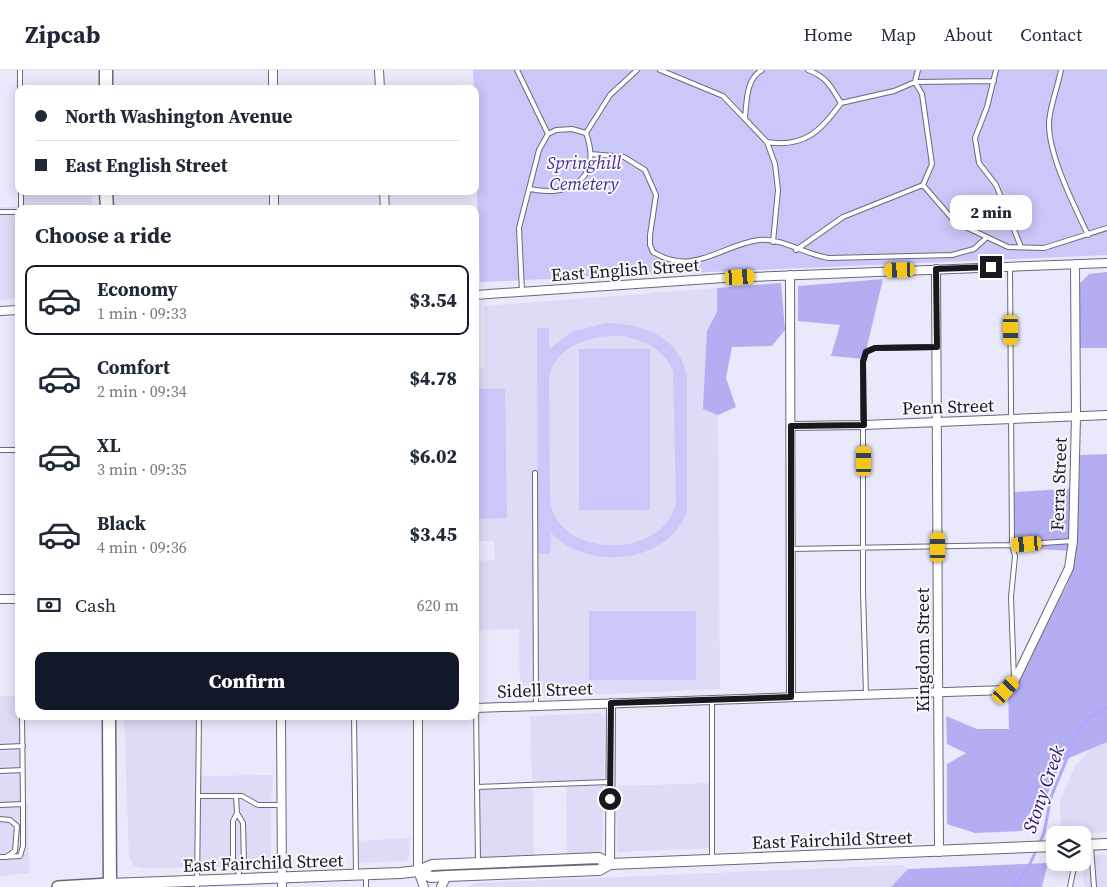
<!DOCTYPE html>
<meta charset="utf-8">
<style>
body{margin:0;font-family:"Source Serif 4",serif;background:#f6f6f7;color:#1f2937;height:100vh;display:flex;flex-direction:column;font-size:19px;white-space:nowrap}
*{box-sizing:border-box;margin:0}
p{font-size:16px;color:#747a83}
.icon{flex:none;width:28px;height:28px;fill:none;stroke:currentColor;stroke-width:2;stroke-linecap:round;stroke-linejoin:round}
.map{position:relative;flex:1;overflow:hidden}
.side{position:absolute;left:15px;top:135px;width:464px;height:515px;display:flex;flex-direction:column;background:#fff;border-radius:10px;box-shadow:0 2px 12px #0003}
.side>*{flex:none}
.guide{position:absolute;left:15px;top:15px;width:464px;height:110px;border-radius:10px;box-shadow:0 2px 12px #0003;display:grid;align-content:center;height:110px;padding:0 20px;background:#fff}
.fabs{position:absolute;left:1046px;top:756px;display:grid;gap:10px}
.fabs a{display:grid;place-items:center;width:45px;height:45px;border-radius:10px;background:#fff;box-shadow:0 2px 12px #0003;font-size:25px}
.end{position:absolute;width:22px;height:22px;margin:-11px;border:6px solid #19181f;background:#fff;box-shadow:0 0 0 2px #fff}
.from{border-radius:50%}
.bubble{position:absolute;height:35px;border-radius:10px;background:#fff;box-shadow:0 2px 12px #0003;font-size:16px;font-weight:800;line-height:35px;text-align:center}
.car{position:absolute;width:15px;height:30px;margin:-15px -8px;border-radius:6px;box-shadow:0 0 4px 1px #0007;background:linear-gradient(#f5c518 24%,#345 0 40%,#f5c518 0 76%,#345 0 86%,#f5c518 0)}
.guide b{display:flex;align-items:center;gap:18px;height:48px;font-size:19px}
.guide b+b{border-top:1px solid #e0e1e3}
.guide i{width:12px;height:12px;background:#1f2937}
ul{padding:0;list-style:none}
li{display:flex;align-items:center;gap:15px;height:70px;margin:0 10px 8px;padding:0 10px;border:2px solid transparent;border-radius:10px}
li div{flex:1}
li b{display:block;font-size:19px}
li em{font-style:normal;font-weight:800}
li.selected{border-color:#111827}
li>.icon{width:45px;height:45px;stroke-width:1.5}
h2{padding:0 20px;font-size:22px;line-height:60px}
.pay{display:flex;align-items:center;gap:12px;height:55px;padding:0 20px;font-size:19px}
.pay p{margin-inline-start:auto}
.cta{display:flex;gap:10px;margin-top:auto;padding:10px 20px}
.cta a{flex:1;height:58px;border-radius:10px;background:#111827;color:#fff;font-size:20px;font-weight:800;line-height:58px;text-align:center}
header{display:flex;align-items:center;gap:30px;box-sizing:border-box;height:70px;padding:0 25px;background:#fff;border-bottom:1px solid #e0e1e3}
header strong{font-size:24px}
nav{display:flex;gap:28px;margin-inline-start:auto;font-size:18px}
.map>svg:first-child{display:block}
</style>
<header>
<strong>Zipcab</strong>
<nav><a>Home</a><a>Map</a><a>About</a><a>Contact</a></nav>
</header>
<div class="map">
<svg width="1107" height="817" viewBox="0 0 1107 817">
<rect width="100%" height="100%" fill="#eae9fc"/>
<path fill="#dddbf6" d="M21 121H92V139H19V229L0 230V137H21Z
M717 218 720 619 520 628 519 559 475 560V491L495 490 494 471H475V299L484 298V236Z
M0 626H19V646H22L24 728 28 736 29 803 0 806Z
M601 643 605 650 602 783 567 784 566 714 533 716 534 785 478 788 477 717 532 715 530 646Z
M124 646H199V706L273 705 271 735V796L141 798 133 795 129 786Z
M1107 672V762L1061 765 1060 731 1075 696 1092 678Z
M712 713V778L617 782 616 716Z
M410 768 409 787 406 791 356 793V771Z
M1107 785V817H1085L1083 812 1084 786Z
M903 795 908 799 891 817H466L476 813Z"/>
<path fill="#cac7f9" fill-rule="evenodd" d="M473 0H1107V185L480 212Z
M606 253C642 253 684 268 687 310V441C668 495 587 501 551 463L550 484H538L537 258H549V279L572 262ZM623 266C645 270 665 280 673 301L676 432C666 490 557 490 550 430L549 309C554 275 593 264 623 266Z
M579 279H650V440H579Z
M475 319H505L507 448 475 449Z
M589 541H696V610H589Z"/>
<path fill="#b3adf2" d="M1107 202V278H1079V214L1089 204Z
M883 209 864 289 831 286 840 255 798 251V216Z
M781 213 785 260 772 276 732 277 726 308 736 337 718 345 703 339 707 261 717 242V218Z
M1107 384V672L1062 691 1047 725H1038L1022 761 975 763 947 754V694L966 683 947 674 946 646 977 659H1009L1008 621 1067 515 1075 481 1015 478 1014 422 1079 418 1080 385Z
M1048 793 1042 817H891L908 799Z"/>
<g fill="none" stroke-linecap="round" stroke-linejoin="round">
<path stroke="#afa6fd" stroke-width="3" d="M1014 817 1029 796 1044 763 1051 727 1079 659 1088 648 1107 638"/>
<g stroke="#6a697a" stroke-width="6">
<path id="service" d="M20 0V19
M517 0 548 64
M660 0 723 26 767 72 775 94 778 120 773 172
M808 0C827 7 831 17 841 33
M996 0 987 37 975 68 979 93 996 115 1021 177
M1061 0C1058 16 1050 36 1049 52 1048 85 1074 135 1088 165
M745 47C747 30 746 9 762 0
M586 63 610 25 637 0
M767 72C804 78 821 61 841 33L894 21 915 12 994 11
M591 84 624 87 645 100 656 125 650 165V175L653 182C693 207 721 175 759 170 783 168 806 185 829 188L952 185 974 179 986 168
M923 115 955 152 1008 177 1044 178 1107 158
M21 121V139
M0 142H19
M796 180 843 147 923 115 932 94 922 24 915 12 918 0
M1010 197 1012 475 1015 486 1011 527 1014 610
M522 222 519 158 539 80 548 64 556 60 572 59 586 63C602 107 572 128 530 119
M0 380H19
M535 403 536 635
M790 479 1012 475 1073 471
M866 625 863 521V291L866 281 875 278 937 277
M712 629V789
M476 638 478 791
M22 646 23 734
M354 646 356 803
M111 647 153 646
M0 677 23 676
M0 701 23 700
M477 717 610 712
M199 726H242L258 735H282
M236 726 237 743 243 753 244 794 239 800
M0 735 23 734V776L20 786 0 787
M237 743 233 751V795L239 803
M0 749 10 750 17 756 15 781 6 787
M1091 776 1094 817
M366 805V817
M197 817 199 646
M1070 817 1075 792"/>
</g>
<g stroke="#6a697a" stroke-width="10">
<path id="minor" d="M273 0V19
M379 0 380 19
M274 121V139
M384 121 385 139
M936 199 939 782
M790 205 791 627
M475 225 724 208 1107 193
M0 241 19 240
M791 356 864 355 1107 345
M0 529H19
M475 638 1006 620 1014 612 1069 498 1073 471 1076 347 1075 194
M281 646 282 817
M418 646V801L424 817
M610 794 611 633
M441 817 447 806"/>
</g>
<g stroke="#6a697a" stroke-width="12">
<path id="tertiary" d="M1082 775 1107 774
M418 801 431 807 447 806 599 800 610 794 1055 776
M109 814 400 803 418 801 432 795 599 788 610 794"/>
</g>
<g stroke="#6a697a" stroke-width="14">
<path id="secondary" d="M58 817 109 814"/>
</g>
<g stroke="#6a697a" stroke-width="15">
<path id="primary" d="M106 0V19
M106 121 107 139
M109 646 110 817"/>
</g>
<use href="#service" stroke="#fff" stroke-width="4"/>
<use href="#minor" stroke="#fff" stroke-width="8"/>
<use href="#tertiary" stroke="#fff" stroke-width="10"/>
<use href="#secondary" stroke="#fff" stroke-width="11"/>
<use href="#primary" stroke="#fff" stroke-width="12"/>
</g>
<g fill="none" stroke-linecap="round" stroke-linejoin="round">
<path stroke="#19181f" stroke-width="6" d="M610 729 611 633 791 627V356L864 355 863 292 866 282 875 278 937 277 936 199 991 197"/>
</g>
<g text-anchor="middle" stroke-width="4" stroke-linejoin="round" paint-order="stroke">
<g font-size="18" font-style="italic" fill="#462e91" stroke="#f8f8fc">
<text x="584" y="99">Springhill<tspan x="584" dy="21">Cemetery</tspan></text>
</g>
<g font-size="18" fill="#19181f" stroke="#f8f8fc">
<text transform="translate(625 200) rotate(-4)" y="6">East English Street</text>
<text transform="translate(948 337) rotate(-2)" y="6">Penn Street</text>
<text transform="translate(1059 414) rotate(-88)" y="6">Ferra Street</text>
<text transform="translate(923 580) rotate(-90)" y="6">Kingdom Street</text>
<text transform="translate(545 620) rotate(-2)" y="6">Sidell Street</text>
<text transform="translate(832 770) rotate(-2)" y="6">East Fairchild Street</text>
<text transform="translate(263 793) rotate(-2)" y="6">East Fairchild Street</text>
</g>
<g font-size="19" font-style="italic" fill="#2e0b71" stroke="#f8f8fc">
<text transform="translate(1043 719) rotate(-71)" y="7">Stony Creek</text>
</g>
</g>
</svg>
<div class="fabs">
<a><svg class="icon" aria-label="layers" viewBox="0 0 24 24"><path d="M12 4l9 5-9 5-9-5zM3 14l9 5 9-5"/></svg></a>
</div>
<i class="end from" style="left:610px;top:729px"></i>
<i class="end" style="left:991px;top:197px"></i>
<div class="bubble" style="left:950px;top:125px;width:82px">2 min</div>
<i class="car" style="left:900px;top:200px;rotate:268deg"></i>
<i class="car" style="left:740px;top:207px;rotate:87deg"></i>
<i class="car" style="left:1011px;top:260px;rotate:179deg"></i>
<i class="car" style="left:864px;top:391px;rotate:0deg"></i>
<i class="car" style="left:1027px;top:474px;rotate:265deg"></i>
<i class="car" style="left:938px;top:477px;rotate:0deg"></i>
<i class="car" style="left:1006px;top:620px;rotate:43deg"></i>
<div class="guide">
<b><i class="from"></i>North Washington Avenue</b>
<b><i></i>East English Street</b>
</div>
<section class="side">
<h2>Choose a ride</h2>
<ul>
<li class="selected"><svg class="icon" aria-label="car" viewBox="0 0 24 24"><path d="M5 17H2v-5l4-1 3-4h7l3 4 3 1v5h-3M9 17h6M6 11h13"/><circle cx="7" cy="17" r="2"/><circle cx="17" cy="17" r="2"/></svg><div><b>Economy</b><p>1 min · 09:33</p></div><em>$3.54</em></li>
<li><svg class="icon" aria-label="car" viewBox="0 0 24 24"><path d="M5 17H2v-5l4-1 3-4h7l3 4 3 1v5h-3M9 17h6M6 11h13"/><circle cx="7" cy="17" r="2"/><circle cx="17" cy="17" r="2"/></svg><div><b>Comfort</b><p>2 min · 09:34</p></div><em>$4.78</em></li>
<li><svg class="icon" aria-label="car" viewBox="0 0 24 24"><path d="M5 17H2v-5l4-1 3-4h7l3 4 3 1v5h-3M9 17h6M6 11h13"/><circle cx="7" cy="17" r="2"/><circle cx="17" cy="17" r="2"/></svg><div><b>XL</b><p>3 min · 09:35</p></div><em>$6.02</em></li>
<li><svg class="icon" aria-label="car" viewBox="0 0 24 24"><path d="M5 17H2v-5l4-1 3-4h7l3 4 3 1v5h-3M9 17h6M6 11h13"/><circle cx="7" cy="17" r="2"/><circle cx="17" cy="17" r="2"/></svg><div><b>Black</b><p>4 min · 09:36</p></div><em>$3.45</em></li>
</ul>
<div class="pay"><svg class="icon" aria-label="cash" viewBox="0 0 24 24"><path d="M3 7h18v10H3z"/><circle cx="12" cy="12" r="2"/></svg>Cash<p>620 m</p></div>
<div class="cta"><a>Confirm</a></div>
</section>
</div>
